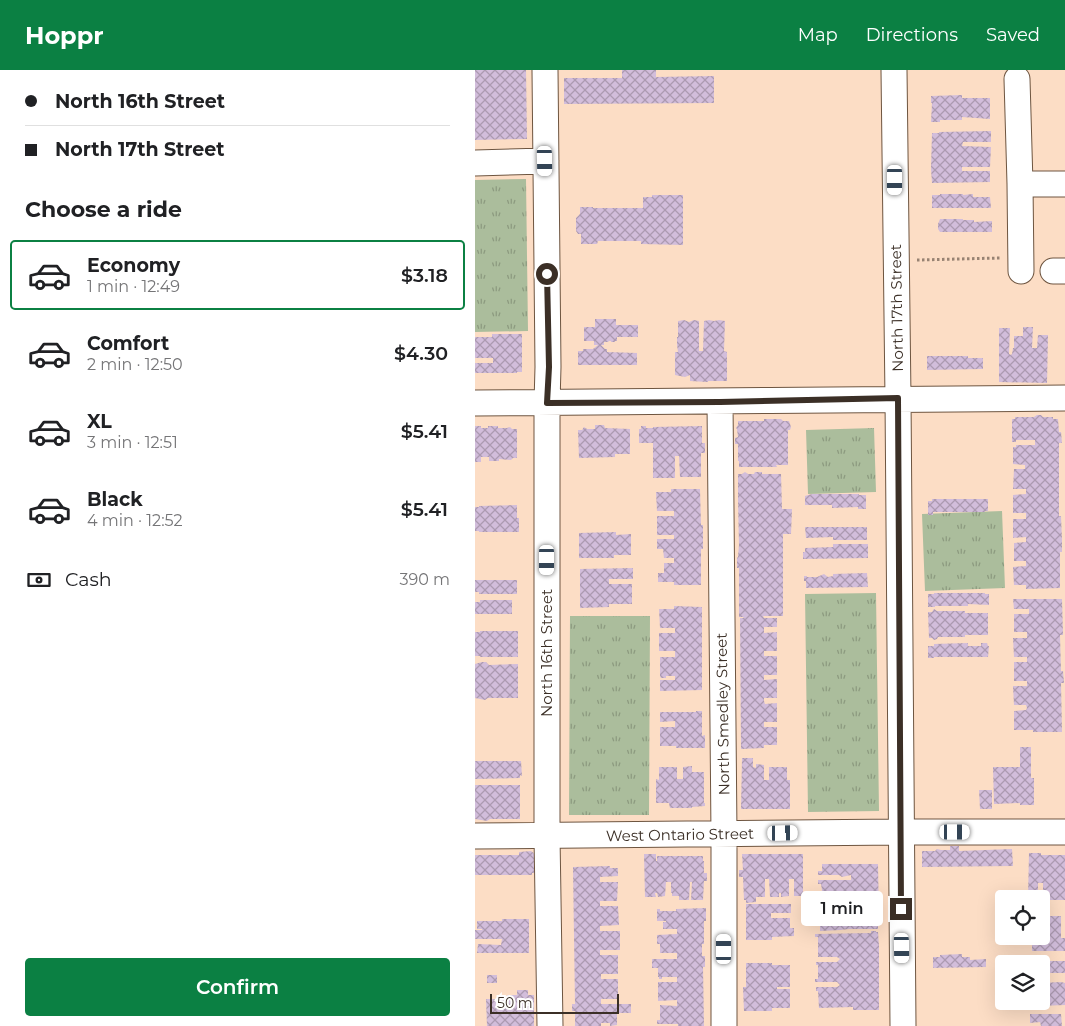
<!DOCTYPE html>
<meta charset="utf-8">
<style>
body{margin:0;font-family:Montserrat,sans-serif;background:#f2f2f2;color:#202124;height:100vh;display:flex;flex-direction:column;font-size:19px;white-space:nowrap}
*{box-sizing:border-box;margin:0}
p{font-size:16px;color:#757577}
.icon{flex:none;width:28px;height:28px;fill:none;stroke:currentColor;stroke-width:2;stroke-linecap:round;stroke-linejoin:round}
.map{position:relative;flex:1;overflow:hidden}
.details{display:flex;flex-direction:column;background:#fff;width:475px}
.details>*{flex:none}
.guide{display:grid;align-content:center;height:110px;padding:0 25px;background:#fff}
.controls{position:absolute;left:520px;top:820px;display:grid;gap:10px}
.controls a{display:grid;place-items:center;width:55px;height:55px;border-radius:5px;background:#fff;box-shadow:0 5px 20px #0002;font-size:25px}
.scale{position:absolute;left:15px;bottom:12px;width:129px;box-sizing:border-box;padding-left:5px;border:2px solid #3b2f26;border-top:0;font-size:14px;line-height:18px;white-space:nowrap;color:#3b2f26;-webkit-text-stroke:4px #fff;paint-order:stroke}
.end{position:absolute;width:22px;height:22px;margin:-11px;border:6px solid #3b2f26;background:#fff;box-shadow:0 0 0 2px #fff}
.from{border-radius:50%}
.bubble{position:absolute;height:35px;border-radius:5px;background:#fff;box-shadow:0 5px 20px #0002;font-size:16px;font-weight:600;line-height:35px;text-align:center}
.car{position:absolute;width:15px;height:30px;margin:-15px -8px;border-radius:6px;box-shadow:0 0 4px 1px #0007;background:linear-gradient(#fff 24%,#345 0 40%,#fff 0 76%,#345 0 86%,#fff 0)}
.guide b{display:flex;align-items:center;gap:18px;height:48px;font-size:19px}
.guide b+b{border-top:1px solid #e0e0e0}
.guide i{width:12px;height:12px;background:#202124}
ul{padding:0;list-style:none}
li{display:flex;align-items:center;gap:15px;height:70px;margin:0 10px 8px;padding:0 15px;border:2px solid transparent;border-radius:5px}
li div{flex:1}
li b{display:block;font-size:19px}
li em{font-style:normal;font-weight:600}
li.active{border-color:#0b8043}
li>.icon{width:45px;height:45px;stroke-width:1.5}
h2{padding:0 25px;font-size:22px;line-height:60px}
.pay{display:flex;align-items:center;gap:12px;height:55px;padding:0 25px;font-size:19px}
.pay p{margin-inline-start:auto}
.action{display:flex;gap:10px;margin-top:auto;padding:10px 25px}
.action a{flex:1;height:58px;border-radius:5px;background:#0b8043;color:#fff;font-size:20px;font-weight:600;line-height:58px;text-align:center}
header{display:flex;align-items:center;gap:30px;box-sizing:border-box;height:70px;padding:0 25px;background:#0b8043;color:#fff}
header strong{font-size:24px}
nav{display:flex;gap:28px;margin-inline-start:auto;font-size:18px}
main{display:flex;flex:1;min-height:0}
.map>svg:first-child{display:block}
</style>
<header>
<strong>Hoppr</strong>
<nav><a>Map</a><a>Directions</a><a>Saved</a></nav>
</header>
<main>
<section class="details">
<div class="guide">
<b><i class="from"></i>North 16th Street</b>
<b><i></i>North 17th Street</b>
</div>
<h2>Choose a ride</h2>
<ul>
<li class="active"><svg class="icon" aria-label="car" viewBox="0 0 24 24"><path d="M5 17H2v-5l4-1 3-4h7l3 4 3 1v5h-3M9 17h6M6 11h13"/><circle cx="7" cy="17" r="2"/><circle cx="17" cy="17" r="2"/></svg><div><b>Economy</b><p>1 min · 12:49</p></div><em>$3.18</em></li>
<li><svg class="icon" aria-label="car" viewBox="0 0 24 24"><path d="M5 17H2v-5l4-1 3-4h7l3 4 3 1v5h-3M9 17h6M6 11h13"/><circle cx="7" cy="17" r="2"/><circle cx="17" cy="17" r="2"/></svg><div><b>Comfort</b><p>2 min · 12:50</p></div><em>$4.30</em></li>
<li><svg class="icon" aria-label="car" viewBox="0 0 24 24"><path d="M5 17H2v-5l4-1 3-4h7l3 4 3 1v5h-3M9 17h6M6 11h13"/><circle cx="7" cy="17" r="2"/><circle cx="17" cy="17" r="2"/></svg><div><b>XL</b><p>3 min · 12:51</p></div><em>$5.41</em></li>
<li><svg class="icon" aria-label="car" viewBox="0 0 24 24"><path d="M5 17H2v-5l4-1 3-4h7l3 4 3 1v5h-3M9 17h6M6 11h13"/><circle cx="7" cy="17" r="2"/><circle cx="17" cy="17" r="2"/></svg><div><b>Black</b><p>4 min · 12:52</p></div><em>$5.41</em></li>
</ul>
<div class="pay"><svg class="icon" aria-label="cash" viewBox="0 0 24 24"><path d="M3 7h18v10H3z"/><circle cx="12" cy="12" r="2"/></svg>Cash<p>390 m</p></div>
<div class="action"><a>Confirm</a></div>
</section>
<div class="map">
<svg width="590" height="956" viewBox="0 0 590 956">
<defs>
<pattern id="grass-tufts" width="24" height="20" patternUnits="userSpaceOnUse" patternTransform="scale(1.25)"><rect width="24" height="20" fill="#abbd9c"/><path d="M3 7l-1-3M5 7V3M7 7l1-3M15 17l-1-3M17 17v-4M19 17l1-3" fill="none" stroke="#8c9a7f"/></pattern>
<pattern id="building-cross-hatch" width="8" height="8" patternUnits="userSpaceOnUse" patternTransform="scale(1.25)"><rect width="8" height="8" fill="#d2bddb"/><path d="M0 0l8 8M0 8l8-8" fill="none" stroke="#ac9ab1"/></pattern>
</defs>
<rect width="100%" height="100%" fill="#fcddc5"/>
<path fill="url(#grass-tufts)" d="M51 109 53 261 0 262V110Z
M399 358 401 422 333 424 331 360Z
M527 441 530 518 450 521 447 444Z
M401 523 404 741 333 742 330 524Z
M95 546H175L174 745H94Z"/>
<path fill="url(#building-cross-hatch)" d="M0 0H51L52 69 0 70Z
M147 0H181V7L239 6V33L89 34V8H147Z
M487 25V28H515V49L487 47V50H465V52H456L457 33H456V26Z
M516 61V72H488L487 76 516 77 515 97H487V101H515V112L457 113 456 99 457 63H464V62Z
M465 124H488V125L498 124V127H515L516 138H457V125H465Z
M177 125H208V175L166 174V171H123L122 174H106V164H103L101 161V148L105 144V137H118V138H168V127H177Z
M465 149H488V150H499V152L517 151V162H465L463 159V154Z
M120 249H141V255H163V267H142V271H140V272H136V271H133L134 272H129V270V275H126L130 279H132V282L162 283V295H103V281H108V279H118L123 275H119V271H109V257H120Z
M209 250 214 252 219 250 224 251V281H228L229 251 234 250 239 251 244 250 250 251 249 281 252 282V311H233V312L215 311V305L210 307 200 305V282H203L202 275V267H203V251Z
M548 257H558L557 278H562L563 265H573L572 313 524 312V258H535L534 284 536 285 537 284 538 278H539V266H548Z
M17 264H47V302H42V303H0V293H18V288H0V267H17Z
M452 286H493V288H508V299L452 300Z
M562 345H566L568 347H578V349H583L584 362H586L587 373H584V446H586L587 470V482H585V518L551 519V515H539L538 497 551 496V491H539V473L551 472V467L538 468V449H551V443H538V425L551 424V419H538L539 399H550V395L538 394V377H541V375H560V370H541V372H537V349H540V347H559Z
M289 349H306L308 351H314L316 357 315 360H313V395H301L302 397H264V391H263V374H260V368L263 367 262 359 261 358 263 355V351H289Z
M120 355H129L130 358 155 359V384H140V387L104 388 103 360H107L109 357 112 359H120Z
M0 356H6V358H13V356H23V358H32L35 357 37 359H42V388H38L36 390 24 389V391H14V387H6V392H0Z
M166 356H171V358H178V357L227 356V373H230V383H226V407H205L204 386H200V408H178V373H164V359H166Z
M270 402 273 404H279L280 402H287V404H306L307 439H317L316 464H308V546H288L289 548H302V557H289V563L302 562V581H289V586H302V605H289V610L302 609V628H289V631L290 634 302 633V652H289V657H302V675H289V678L266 679 265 548H269L268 547H264V498H262V488L263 487 264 475 263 429V404H267Z
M196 419H225L226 455H228V479H226V515H199V512H183V503H189V493H199V488H189L188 479H182V469H199V465H182V446H199V441H182L181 422H196Z
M337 424H384V425H391V439H383V437L357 438V435H330V426Z
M457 429H513V441H510V442H458V445H453V431H457Z
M42 435V448H44V462H4V461H0V437H4V436Z
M330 457H392V470H358V467L331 468Z
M141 462V465L156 464V485H139V488H104V463Z
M358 474H393V488L328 489V482H330V478L358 477Z
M158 498V509H134V514H157V534H134V537L105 538V499Z
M392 503 393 517 331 518V511H329V506H332V507H342L349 504 353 507 358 506V504Z
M0 510H42V524H4V522H0Z
M459 523H510V524H514V535L493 534V536H460V537H453V524H459Z
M538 529H587L588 565H585L586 601H588L589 613H586L587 662H558V660H539V641L551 640 552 638 551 635H539L538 616H552V611H539V592H552V587H539L538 568H552V562H539V544H554V539H539Z
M5 530H37V544H0V532H5Z
M199 536 227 537V620L185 621V610H200V606H191V608H186L185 606V587H200V581H184V563H200V558H185L184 539H199Z
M459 539 462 541H490V543H513V565H490V567H463L462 569 459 570 457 568H454L453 542H457Z
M5 561H43V587H5V586H0V562H5Z
M493 573V576H506V573H512L513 576H514L513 587H459V588H453V576H459V574Z
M7 592H11L14 595 43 594V628H13L10 630 0 628V594Z
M221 641H227V666L230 665V678H201V676H185V657H200V651L185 652V642H221Z
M545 677H556V708H559V735H545V733L519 734 518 697H545Z
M267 688H278V697L281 698V694L289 695V710H294V697H312V710H315V739H266Z
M0 691H46L47 706 45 705V708L0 709Z
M217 696V702H229V733H230V736L217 737V738H195L194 733H181V709L184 710V697H202V709H208V697Z
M0 715H45V749H15L12 751 0 749Z
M504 720H517V739H505Z
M475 776H484V781L537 779 538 796 447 797V781H460L462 779 466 780H475Z
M56 781 60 784V803H57V805H0V785H44V782Z
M554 783H566V785H590V830H568V813H563V829H553Z
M169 784H181V791H182V786H228V791H229V803H232V811H229L228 830H216L217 812H215L214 830H204V826H197V823H196V812H191L190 826 183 827 182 823H180L181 827H170Z
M267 784H328V823H327V826H319V809H314V826L306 827V823H304V827H295L294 809H290V827H281V832L271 833V830H269L268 807H264V800H268Z
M347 794H403L404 850H403V859H374L365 860 345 861V849H333V846H348V845H346V837H348V835H376V830L372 832 365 831H347L346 828 347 820 346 814H343V810H376V805L367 807 364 805H343V801H347Z
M135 796V798H143V806L125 807V812H143L142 831H125V836H143L144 855 125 856V861H145V880H125V885H143V904H126V909H143V929H126V934H156V943H142V955L135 956V953H126V956H100V941H97V934H100L98 797Z
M271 834H316V843H296V848H315V858H319V866L297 867V870H271Z
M231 838V851H229V874H227V886H230V897H228L229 956H203V954H182V950H185V935L202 936V930L183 931V912H202V907H187V909H184V907H183V898H177V889H202V883H185V874H182V865L202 864V859H188V852H191V851H182V839H185V841H201V839Z
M566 846H586V868H590V881H557V870H564V866H566Z
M27 849H54V883H2L3 874 26 875 27 869H0V860H7V859H2V851H27Z
M396 861H401V862H403L404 876V940H378V937L344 938 343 921H341V917H362L365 915 362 912H340V909H343V895H341V892H362L365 889 362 887H343V867H340V864L396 863Z
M487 884V887H495V890L511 889V897L458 898V887H465V885Z
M560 891H590V903H566V894H560Z
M271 893H297V895H315V917H302V919H315V938H297V941H269L268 917H271Z
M12 905H22V913H12Z
M586 912 590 913V935L564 936V931H566V913Z
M42 920H53V925H59V956H12L11 929H32V925H42Z
M555 944H586L587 956H566L565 952 555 953Z"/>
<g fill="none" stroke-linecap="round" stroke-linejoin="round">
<g stroke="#6e5540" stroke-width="27">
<path id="minor" d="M70 0 73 297 72 333V766L75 956
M419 0 423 328 428 956
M542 9 545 114
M0 93 71 91
M546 201 545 114H590
M578 201H590
M245 332 249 764V956
M0 333C197 333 393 328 590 328
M0 766 426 762H590"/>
</g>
<path stroke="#978272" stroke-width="3" stroke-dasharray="2.5 2.5" stroke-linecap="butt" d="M442 190 525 188"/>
<use href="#minor" stroke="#fff" stroke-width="25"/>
</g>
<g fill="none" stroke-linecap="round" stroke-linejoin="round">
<path stroke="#3b2f26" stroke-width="6" d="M72 204 74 297 72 333 245 332 423 328 426 839"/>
</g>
<g text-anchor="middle" stroke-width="5" stroke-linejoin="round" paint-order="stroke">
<g font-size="15" fill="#3b2f26" stroke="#fff">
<text transform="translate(422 238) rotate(-91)" y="5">North 17th Street</text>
<text transform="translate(72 583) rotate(-90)" y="5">North 16th Street</text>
<text transform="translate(248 644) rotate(-91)" y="5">North Smedley Street</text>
<text transform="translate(205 765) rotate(-1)" y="5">West Ontario Street</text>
</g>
</g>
</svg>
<div class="controls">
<a><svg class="icon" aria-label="locate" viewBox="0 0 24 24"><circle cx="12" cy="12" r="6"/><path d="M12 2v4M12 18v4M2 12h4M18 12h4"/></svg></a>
<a><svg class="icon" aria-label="layers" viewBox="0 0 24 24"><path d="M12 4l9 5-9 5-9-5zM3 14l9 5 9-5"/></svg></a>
</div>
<div class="scale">50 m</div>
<i class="end from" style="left:72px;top:204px"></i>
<i class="end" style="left:426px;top:839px"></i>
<div class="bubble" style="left:326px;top:821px;width:82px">1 min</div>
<i class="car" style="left:70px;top:91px;rotate:179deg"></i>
<i class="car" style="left:420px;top:110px;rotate:180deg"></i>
<i class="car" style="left:72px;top:490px;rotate:180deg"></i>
<i class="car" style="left:480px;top:762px;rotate:90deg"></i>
<i class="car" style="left:308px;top:763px;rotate:89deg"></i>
<i class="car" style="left:427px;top:878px;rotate:179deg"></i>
<i class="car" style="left:249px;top:879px;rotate:0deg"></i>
</div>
</main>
